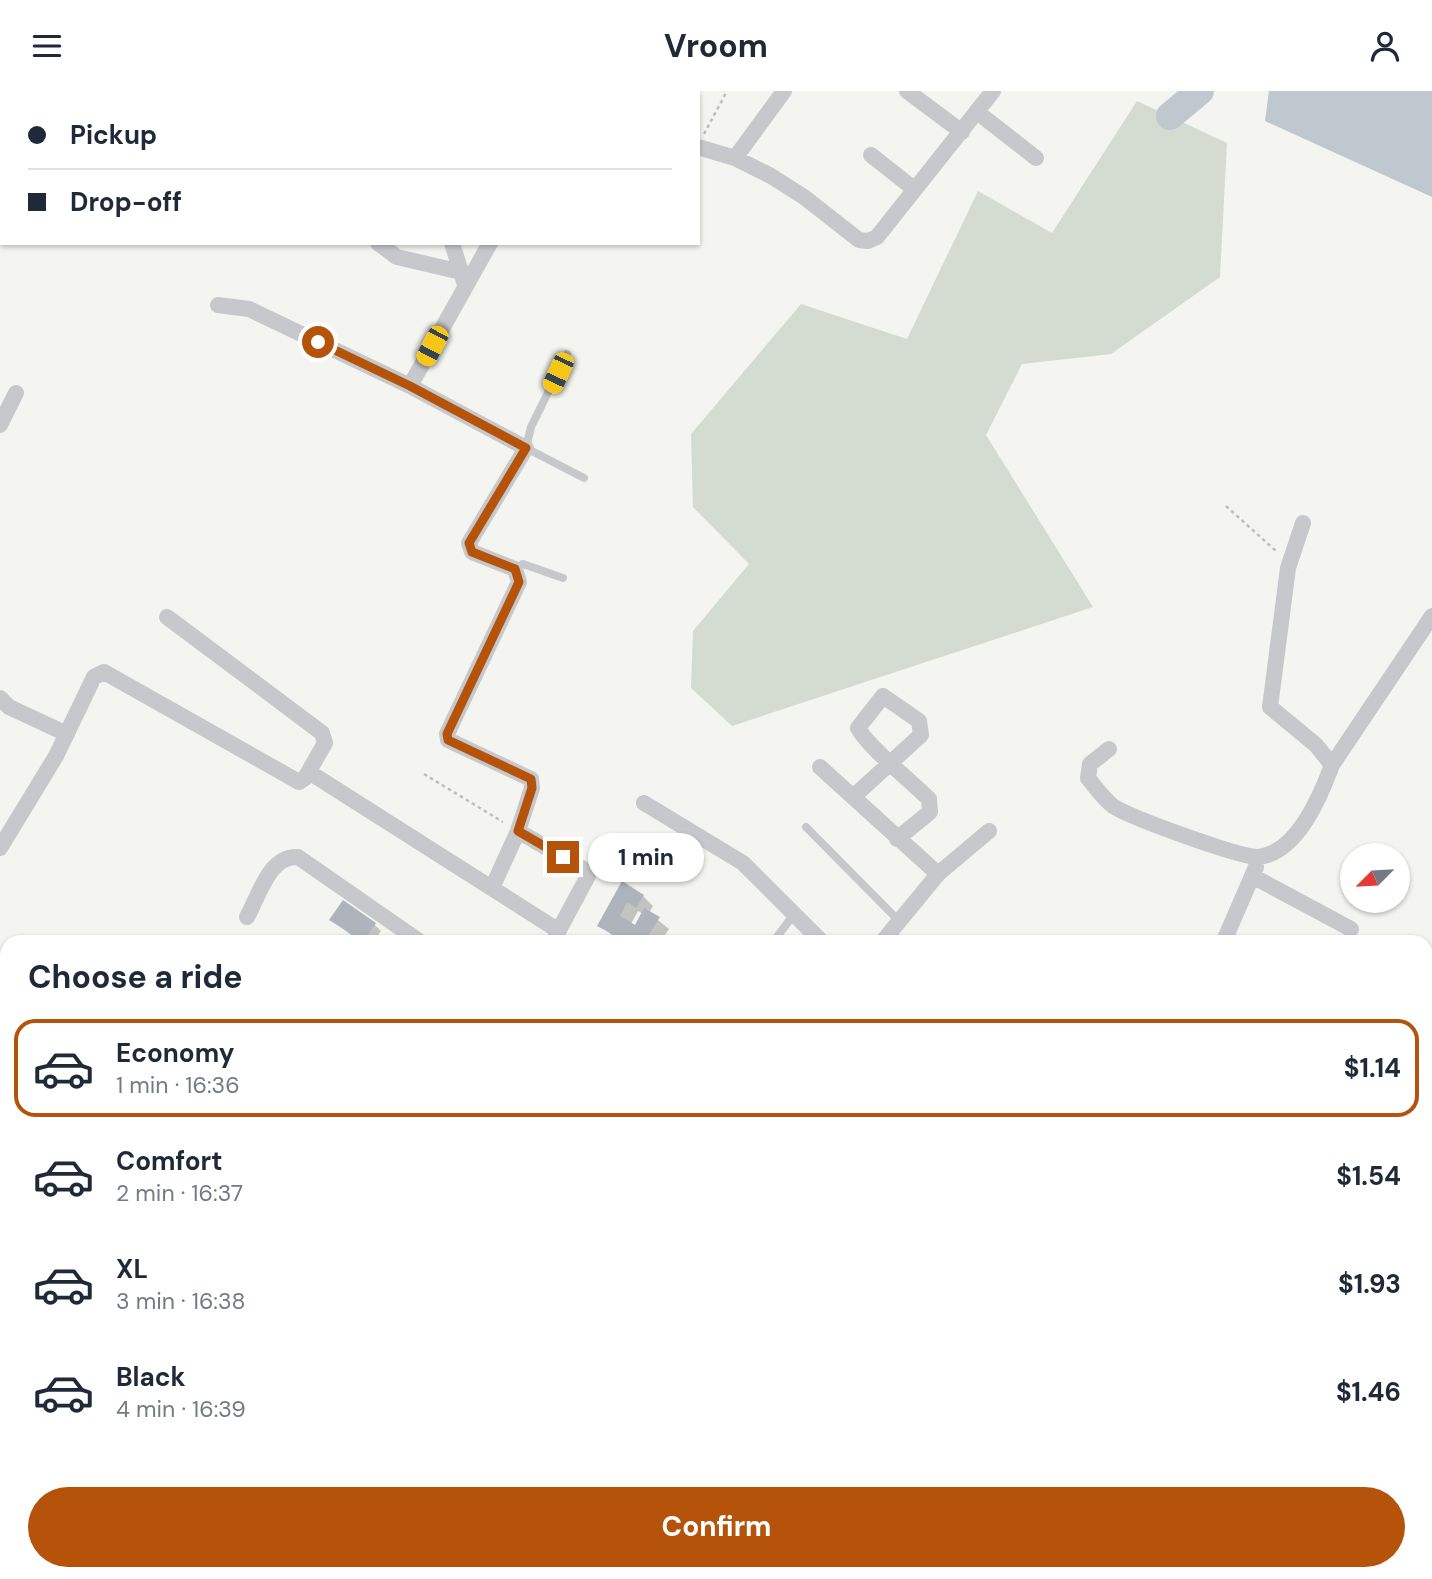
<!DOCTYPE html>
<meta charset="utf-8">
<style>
body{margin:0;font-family:"DM Sans",sans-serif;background:#f2f2f3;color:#1f2937;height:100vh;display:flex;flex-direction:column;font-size:26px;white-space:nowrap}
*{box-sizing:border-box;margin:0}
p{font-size:23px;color:#747a83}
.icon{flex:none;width:38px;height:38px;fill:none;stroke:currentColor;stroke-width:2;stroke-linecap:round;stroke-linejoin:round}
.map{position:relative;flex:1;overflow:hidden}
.panel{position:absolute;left:0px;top:844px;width:1433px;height:646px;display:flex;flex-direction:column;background:#fff;border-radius:21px 21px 0 0;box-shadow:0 2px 5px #0004}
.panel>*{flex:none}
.top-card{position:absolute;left:0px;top:0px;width:700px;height:154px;box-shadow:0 2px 5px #0004;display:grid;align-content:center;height:154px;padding:0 28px;background:#fff}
.needle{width:46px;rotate:246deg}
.buttons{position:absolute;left:1340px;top:752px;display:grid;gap:14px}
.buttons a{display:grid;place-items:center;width:70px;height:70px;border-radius:50%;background:#fff;box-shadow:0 2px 5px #0004;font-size:35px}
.end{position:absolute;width:32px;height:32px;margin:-16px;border:9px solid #b45309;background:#fff;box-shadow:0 0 0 4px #fff}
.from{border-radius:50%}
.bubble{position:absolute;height:49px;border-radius:24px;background:#fff;box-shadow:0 2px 5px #0004;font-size:23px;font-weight:700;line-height:49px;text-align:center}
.car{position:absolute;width:21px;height:42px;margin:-21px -10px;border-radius:9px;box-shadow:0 0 5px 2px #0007;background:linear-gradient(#f5c518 24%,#345 0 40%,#f5c518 0 76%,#345 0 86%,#f5c518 0)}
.top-card b{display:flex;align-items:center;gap:24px;height:66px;font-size:26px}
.top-card b+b{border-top:2px solid #e0e1e3}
.top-card i{width:18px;height:18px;background:#1f2937}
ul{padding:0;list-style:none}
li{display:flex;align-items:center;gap:21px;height:98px;margin:0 14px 10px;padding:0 14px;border:4px solid transparent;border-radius:21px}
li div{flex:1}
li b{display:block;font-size:26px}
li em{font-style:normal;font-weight:700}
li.selected{border-color:#b45309}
li>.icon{width:63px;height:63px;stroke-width:1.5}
h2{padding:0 28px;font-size:32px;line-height:84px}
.button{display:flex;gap:14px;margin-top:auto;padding:14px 28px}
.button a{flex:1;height:80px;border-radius:42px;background:#b45309;color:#fff;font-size:28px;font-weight:700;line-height:80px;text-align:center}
header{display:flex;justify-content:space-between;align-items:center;height:91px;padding:0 28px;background:#fff;font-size:32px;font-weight:700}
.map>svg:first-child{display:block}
</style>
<header><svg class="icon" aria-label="menu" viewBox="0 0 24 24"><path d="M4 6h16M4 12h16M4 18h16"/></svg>Vroom<svg class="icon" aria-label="person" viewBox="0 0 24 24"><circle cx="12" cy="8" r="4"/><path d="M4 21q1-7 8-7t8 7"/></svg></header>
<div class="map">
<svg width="1432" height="1488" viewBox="0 0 1432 1488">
<rect width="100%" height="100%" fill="#f4f5f0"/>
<path fill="#e5e5e4" d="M260 1482H367L365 1488H266Z"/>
<path fill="#d4dcd1" d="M1137 10 1227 52 1220 186 1111 263 1022 273 986 344 1093 516 732 635 691 597 693 540 749 473 693 416 691 343 801 213 907 248 978 100 1052 142Z"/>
<path fill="#bfc8cf" d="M1269 0H1432V106L1265 30Z"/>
<path fill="#0003" fill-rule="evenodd" d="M622 793 643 805 653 815 649 822 669 838 661 850H620L600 835ZM638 820 643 823 635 836 631 833Z
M331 829 375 834 381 840 374 850H359Z
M1426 1070 1432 1073V1126L1427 1139Z
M1426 1267 1432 1271V1283L1427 1289Z
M318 1482H357L359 1485 352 1488H321Z"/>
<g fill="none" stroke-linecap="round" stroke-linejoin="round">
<path stroke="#bfc8cf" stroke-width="28" d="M1170 25 1200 0"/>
</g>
<path fill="#aeb4bb" d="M622 790 644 804 636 817 627 811 620 825 635 834 644 817 660 826 645 850H625L597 835Z
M343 809 376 832 363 850 329 829Z
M1426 1068 1432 1071V1088L1426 1086Z
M1426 1088 1432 1091V1106L1426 1119Z
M303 1482H313L316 1488H290Z
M316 1482H333L320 1488Z"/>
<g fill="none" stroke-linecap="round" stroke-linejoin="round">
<g stroke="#b8bbc0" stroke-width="26">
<path id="secondary" d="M1426 1057 1432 1059
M0 1421 7 1420
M246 1482 252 1488"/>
</g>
<path stroke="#bdbec1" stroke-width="2.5" stroke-dasharray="3.5 3.5" stroke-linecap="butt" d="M704 43 727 0
M1226 415 1276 460
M424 683 503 731"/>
<path stroke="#c6c8cc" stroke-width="8" d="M567 263 531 336 526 357 584 387
M515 478 523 473 563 487
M806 736 899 830
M774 850 794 823
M187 1488 190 1482"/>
<path stroke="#c6c8cc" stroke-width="16" d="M907 0 962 41
M977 21 1036 67
M698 56 735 67 771 85 804 106 859 149 868 150 877 146 993 0
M871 64 914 98
M735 67 784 0
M378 152 397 166 461 181 465 194
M452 152 461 181
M218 214 249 218 410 295 526 357 469 452 472 461 515 478 519 491 447 643 448 649 531 688 532 697 518 740 585 779 588 785 553 850
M410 295 490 152
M0 334 16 302
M0 607 9 616 67 643
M1109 658 1090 673 1088 687C1095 696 1104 708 1113 715 1129 726 1241 767 1259 766 1298 761 1321 704 1332 674L1316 654 1270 616 1288 477 1303 432
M1332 674 1432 525
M820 676 938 783
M309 681 559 840
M853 706 921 644 919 630 883 605 858 637C867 655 912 691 929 708L930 721 897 748
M644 712 743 772 821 850
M0 757 56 665 94 586 104 581 299 691 305 687 325 652 322 642 167 526
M1254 786 1351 838
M492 797 518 740
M247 826C259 805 269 764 298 766L419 850
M883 850 938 783 989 740
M1224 850 1256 776
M1426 928 1432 923
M0 965 7 955
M1426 1210 1432 1215
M1426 1260 1432 1264
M838 1482 846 1488
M1401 1482 1410 1488
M926 1488 929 1482
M1081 1488 1083 1482
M1159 1488 1164 1482"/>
<use href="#secondary" stroke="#fff" stroke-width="23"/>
</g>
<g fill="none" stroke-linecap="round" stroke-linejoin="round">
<path stroke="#b45309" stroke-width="9" d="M318 251 410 295 526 357 469 452 472 461 515 478 519 491 447 643 448 649 531 688 532 697 518 740 563 766"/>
</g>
</svg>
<div class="buttons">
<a><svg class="needle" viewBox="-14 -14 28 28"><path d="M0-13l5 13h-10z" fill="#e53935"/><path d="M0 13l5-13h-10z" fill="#747a83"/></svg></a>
</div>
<i class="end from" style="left:318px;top:251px"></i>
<i class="end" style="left:563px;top:766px"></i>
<div class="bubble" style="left:588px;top:742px;width:116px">1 min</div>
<i class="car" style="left:432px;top:255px;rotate:208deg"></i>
<i class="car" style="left:558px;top:282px;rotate:205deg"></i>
<div class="top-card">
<b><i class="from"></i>Pickup</b>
<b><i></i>Drop-off</b>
</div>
<section class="panel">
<h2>Choose a ride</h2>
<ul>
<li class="selected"><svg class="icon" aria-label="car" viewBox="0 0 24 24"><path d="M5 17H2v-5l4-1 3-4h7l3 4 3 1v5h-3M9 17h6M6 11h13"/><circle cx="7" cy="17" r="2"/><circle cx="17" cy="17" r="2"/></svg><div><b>Economy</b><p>1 min · 16:36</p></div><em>$1.14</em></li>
<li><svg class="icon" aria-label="car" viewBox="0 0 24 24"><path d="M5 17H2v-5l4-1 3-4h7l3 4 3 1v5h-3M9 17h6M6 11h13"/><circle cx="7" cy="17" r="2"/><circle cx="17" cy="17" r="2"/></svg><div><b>Comfort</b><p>2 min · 16:37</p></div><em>$1.54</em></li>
<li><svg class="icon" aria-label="car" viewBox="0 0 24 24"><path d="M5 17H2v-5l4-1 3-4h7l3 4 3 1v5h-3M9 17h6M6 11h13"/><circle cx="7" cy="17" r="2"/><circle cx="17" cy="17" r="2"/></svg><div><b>XL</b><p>3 min · 16:38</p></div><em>$1.93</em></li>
<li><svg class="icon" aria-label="car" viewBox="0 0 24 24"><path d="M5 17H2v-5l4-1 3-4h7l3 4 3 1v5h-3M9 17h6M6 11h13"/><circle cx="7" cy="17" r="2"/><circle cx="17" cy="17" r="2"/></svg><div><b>Black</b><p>4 min · 16:39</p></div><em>$1.46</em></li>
</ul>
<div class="button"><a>Confirm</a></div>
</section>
</div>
